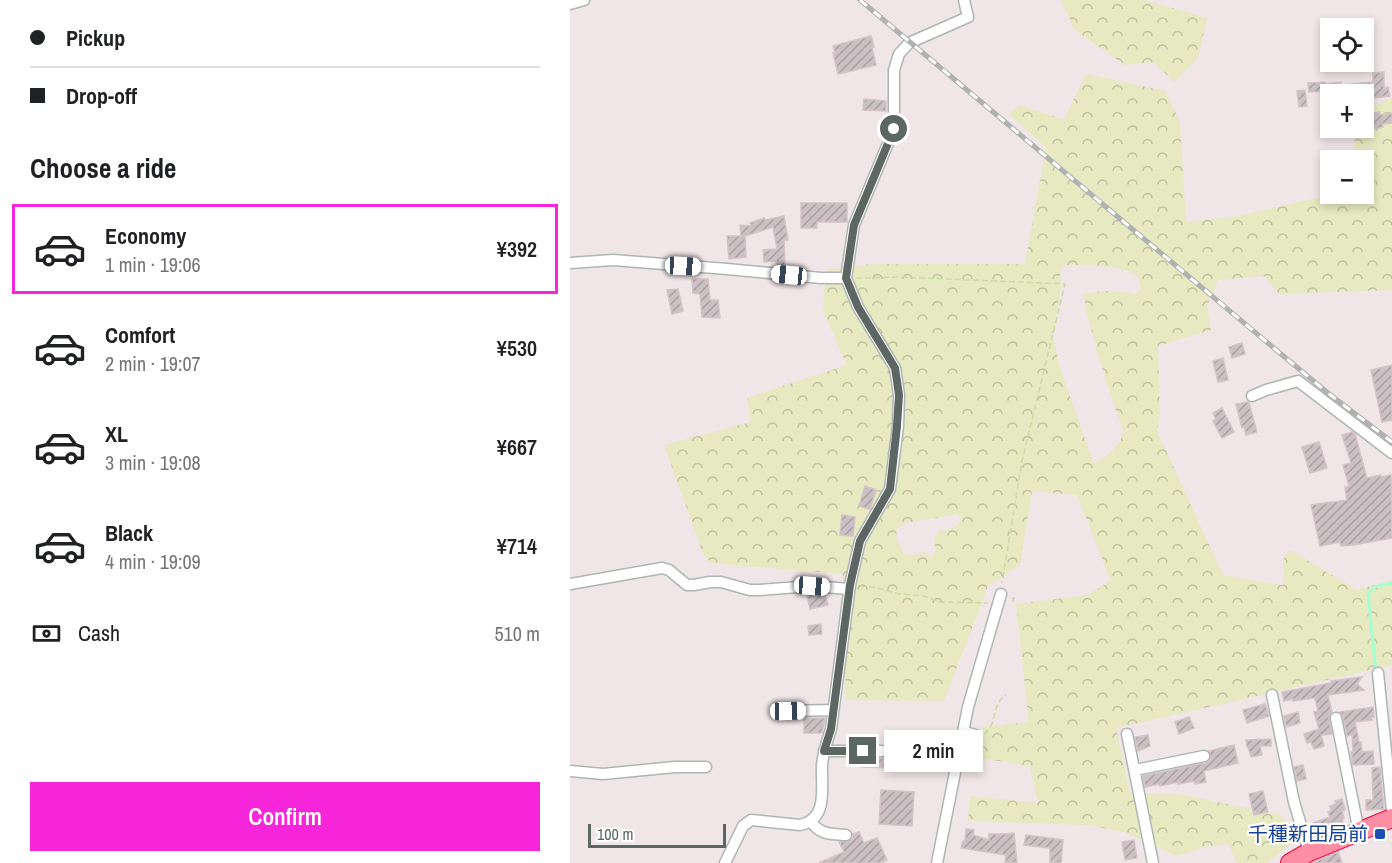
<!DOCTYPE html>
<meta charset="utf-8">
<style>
body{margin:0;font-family:"Archivo Narrow","Noto Sans JP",sans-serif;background:#f2f2f2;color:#202124;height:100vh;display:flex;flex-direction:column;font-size:22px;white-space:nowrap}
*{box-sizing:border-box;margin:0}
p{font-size:20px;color:#757577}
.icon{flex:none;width:33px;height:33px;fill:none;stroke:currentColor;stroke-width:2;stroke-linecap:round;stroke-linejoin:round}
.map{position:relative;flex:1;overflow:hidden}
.drawer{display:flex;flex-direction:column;background:#fff;width:570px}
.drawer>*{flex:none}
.banner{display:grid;align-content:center;height:132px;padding:0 30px;background:#fff}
.fabs{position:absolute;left:750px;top:18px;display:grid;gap:12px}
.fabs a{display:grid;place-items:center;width:54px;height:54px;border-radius:0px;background:#fff;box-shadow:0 3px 9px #0003;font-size:30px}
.scale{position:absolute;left:18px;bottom:15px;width:138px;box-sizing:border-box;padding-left:6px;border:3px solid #5c6663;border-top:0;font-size:16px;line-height:21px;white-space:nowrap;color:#5c6663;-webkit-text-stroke:4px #fff;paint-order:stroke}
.end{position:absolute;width:27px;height:27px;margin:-14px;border:8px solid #5c6663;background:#fff;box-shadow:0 0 0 3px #fff}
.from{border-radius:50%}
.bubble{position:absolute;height:42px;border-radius:0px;background:#fff;box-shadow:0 3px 9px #0003;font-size:20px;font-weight:600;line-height:42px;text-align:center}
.car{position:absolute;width:18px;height:36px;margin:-18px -9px;border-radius:8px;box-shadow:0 0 4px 2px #0007;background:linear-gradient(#fff 24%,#345 0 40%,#fff 0 76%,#345 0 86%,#fff 0)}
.banner b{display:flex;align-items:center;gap:21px;height:57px;font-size:22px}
.banner b+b{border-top:2px solid #e0e0e0}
.banner i{width:15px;height:15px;background:#202124}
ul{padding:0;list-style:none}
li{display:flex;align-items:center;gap:18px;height:90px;margin:0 12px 9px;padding:0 18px;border:3px solid transparent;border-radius:0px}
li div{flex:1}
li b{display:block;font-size:22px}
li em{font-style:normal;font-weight:600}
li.selected{border-color:#f625d9}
li>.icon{width:54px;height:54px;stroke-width:1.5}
h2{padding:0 30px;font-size:27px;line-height:72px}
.pay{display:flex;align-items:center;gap:15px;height:66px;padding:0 30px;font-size:22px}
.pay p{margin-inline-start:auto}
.button{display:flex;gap:12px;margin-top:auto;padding:12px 30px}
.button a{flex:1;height:69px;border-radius:0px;background:#f625d9;color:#fff;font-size:24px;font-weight:600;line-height:69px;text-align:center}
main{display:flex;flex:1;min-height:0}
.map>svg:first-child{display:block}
</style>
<main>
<section class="drawer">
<div class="banner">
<b><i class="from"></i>Pickup</b>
<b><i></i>Drop-off</b>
</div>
<h2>Choose a ride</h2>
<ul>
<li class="selected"><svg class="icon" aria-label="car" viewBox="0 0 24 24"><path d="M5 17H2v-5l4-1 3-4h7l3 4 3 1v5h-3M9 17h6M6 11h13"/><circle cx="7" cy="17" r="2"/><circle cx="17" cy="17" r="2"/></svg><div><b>Economy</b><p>1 min · 19:06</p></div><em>¥392</em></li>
<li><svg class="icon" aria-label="car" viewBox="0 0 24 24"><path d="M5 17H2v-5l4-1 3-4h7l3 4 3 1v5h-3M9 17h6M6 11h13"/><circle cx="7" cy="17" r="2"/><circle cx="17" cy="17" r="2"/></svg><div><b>Comfort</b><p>2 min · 19:07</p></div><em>¥530</em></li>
<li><svg class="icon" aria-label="car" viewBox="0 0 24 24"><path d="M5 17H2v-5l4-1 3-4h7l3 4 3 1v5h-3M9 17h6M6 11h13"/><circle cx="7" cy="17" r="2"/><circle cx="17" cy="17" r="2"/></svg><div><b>XL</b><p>3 min · 19:08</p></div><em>¥667</em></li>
<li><svg class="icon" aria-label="car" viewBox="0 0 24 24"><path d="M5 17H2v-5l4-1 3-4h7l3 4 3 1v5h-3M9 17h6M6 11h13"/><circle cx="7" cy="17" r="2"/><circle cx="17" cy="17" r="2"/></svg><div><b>Black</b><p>4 min · 19:09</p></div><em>¥714</em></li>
</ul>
<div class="pay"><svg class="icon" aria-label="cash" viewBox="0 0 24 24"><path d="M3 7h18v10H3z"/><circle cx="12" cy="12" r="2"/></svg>Cash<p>510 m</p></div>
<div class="button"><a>Confirm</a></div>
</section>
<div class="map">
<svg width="822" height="863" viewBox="0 0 822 863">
<defs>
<pattern id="forest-crowns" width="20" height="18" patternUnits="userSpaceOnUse" patternTransform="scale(1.5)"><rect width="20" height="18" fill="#e7e9c0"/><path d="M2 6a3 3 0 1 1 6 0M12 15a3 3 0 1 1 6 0" fill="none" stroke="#bec1a0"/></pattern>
<pattern id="building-hatch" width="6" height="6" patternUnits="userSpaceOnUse" patternTransform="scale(1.5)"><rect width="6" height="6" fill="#cbc1c5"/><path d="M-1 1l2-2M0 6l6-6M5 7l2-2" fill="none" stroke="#a8a1a4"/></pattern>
</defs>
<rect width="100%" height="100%" fill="#f0e5e7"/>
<path fill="url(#forest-crowns)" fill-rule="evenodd" d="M491 0H574L637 18 628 58 604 82 584 62 555 65 505 30Z
M516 74 595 91 610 121 616 222 668 216 765 194H794V187L795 186 794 182V160H784L783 158 786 128H794V112L822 97V290L709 294 694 276 648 280 637 307 641 330 588 346 590 415 587 431 653 575 713 585 714 556 720 550 787 590 822 580V665L546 728 560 793 609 794 711 815 727 839 697 863H667L658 844 639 846 607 856 555 832 517 825 398 821 400 796 468 803 460 766 403 757 413 727 459 722 446 604 518 595 541 581 507 495 462 491 450 564 418 586 374 701 276 700 273 574 141 563 133 553 94 445 181 422 177 398 277 365 254 313 253 299 257 270 301 264H455L476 147 439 114 449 105 494 120ZM493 265C517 266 546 264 568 275L571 289 566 294C550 291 530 289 514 295L516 310 530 362 553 431C552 444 538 456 526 463L523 462 490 368 483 336 491 286 490 276ZM387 514 392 519C387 529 379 530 369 531 363 538 363 542 366 551L361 558 354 552 344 555 334 554 326 537 327 528 335 523Z"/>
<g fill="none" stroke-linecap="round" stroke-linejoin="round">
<path stroke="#a6ffd2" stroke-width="3" d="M806 672 798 594 804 587 822 583"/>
</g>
<path fill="url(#building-hatch)" stroke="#d5c3c7" stroke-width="1.5" d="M301 36 304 47 302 48 306 65 268 74 263 53H265L263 46Z
M814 72V88L818 87 820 96 804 98 803 89 784 91V94H760V91L739 92 738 83 755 82V84L771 82V85L803 82V73Z
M735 90 737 106 729 107 727 91Z
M294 99 316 101V111L293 110Z
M809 112 810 115 822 113V123L812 124 813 127 804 129 801 114Z
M231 203H277V222H247V228H231Z
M214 216 218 240H214L215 267 207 266 206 261 194 262 193 250 207 249 203 227 175 236 176 257 159 259 157 236H171L170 225 181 226 180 223 194 218 195 220Z
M122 279H138L140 300H148L150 318 132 317 130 294 123 293Z
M108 289 113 311 102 314 97 290Z
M672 343 675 354 662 358 659 347Z
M653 358 658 380 648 382 643 361Z
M822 365V420L812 422 801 370Z
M677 402 679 403 687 432 676 435 674 426 672 428 666 404Z
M652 408 664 432 652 438 643 421 646 419 643 413Z
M782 432 785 434 797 478 811 475V477L821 475 822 538 783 545 771 546 770 542 750 546 741 505 777 500 775 487 779 486 773 465 781 463 772 435Z
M749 442 757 468 740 473 732 447Z
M295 486 306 490 300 509 289 506Z
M272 515 285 517 283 536 270 535Z
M244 594 255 595 258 605 240 609 237 595Z
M251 624 252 634 239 635 238 626Z
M792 677 787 684 794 690 758 695 762 712 759 715V719L762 734 751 735 754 746 744 749 741 742 737 743 734 734 749 729 744 712 748 711 745 698 723 701V699L714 701 712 692 761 683V681Z
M695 704 699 716 677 723 673 710Z
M803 707 804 717H801L802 720 785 722 789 742H791L792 752 803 751 804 764 783 765 781 752H783L782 735 777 736 773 717 770 712Z
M728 712 730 723 716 727 714 716Z
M619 717 624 728 609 734 605 722Z
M234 718H255L252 733H234Z
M578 735 580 746 568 751 565 737Z
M701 739V746H690L692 755 681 757 678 747H677L676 740Z
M664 745 668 763 634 771 636 782 625 784 624 781 608 784V782L590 786 589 784 575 787 573 776 635 763 639 761 641 758 639 751Z
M319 754 336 755V768L291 767V759L313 758Z
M733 765 736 779 727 781 724 767Z
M810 767 814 809 796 810V800H803L802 768Z
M311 790 344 792 342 826 309 824Z
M693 791 698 812 684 815 679 794Z
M772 799 775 810 772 811 774 818 772 819 773 822 753 827 755 833 743 838 740 829 745 828 743 823 760 817 758 812 761 811 760 806 766 804 765 801Z
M396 829 404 830 403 835 419 840V834H432L444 833 447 863H435L436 855 391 848 393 841H395Z
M289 832 294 843 307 838 317 860 311 863H249L274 852 269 842 280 841 283 839V834Z
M456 835 493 840 491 863H480V848L454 845Z
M564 840 567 858 555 860 552 842Z
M768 852 772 863H742L744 862Z"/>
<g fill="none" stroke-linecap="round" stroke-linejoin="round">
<g stroke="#adb6b4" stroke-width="8">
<path id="lane" d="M394 729 407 733"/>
</g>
<g stroke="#adb6b4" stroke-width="13">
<path id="street" d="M0 4 14 0
M0 263 43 260 157 269 251 278H276
M682 396 696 390 728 381 822 453
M0 584 92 568 99 570 117 585H124L140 582H151L180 590H190L242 586 279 589
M808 673 822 810
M702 695 724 802 739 852
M218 711 263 710
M766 718 789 832
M557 734 583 863
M254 751H312
M565 770 634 756
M0 771 33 774 105 767H136
M241 821C249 835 262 834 276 835
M155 863 173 826 181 820 230 825C259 819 251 787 252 765 253 753 257 741 261 729L280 585 290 541 320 489 328 426 329 395 325 368 288 307 276 278 284 225 324 129V70L329 54 339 43 398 17 394 0
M367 863 398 707 431 594"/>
</g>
<g stroke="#f5003e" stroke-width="20">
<path id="highway" d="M720 863 739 852 822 818"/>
</g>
<path stroke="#cadca2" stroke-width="1.5" stroke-dasharray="6 3" stroke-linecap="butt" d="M286 278 331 277 495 284 452 461 432 583
M290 586 303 587 330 594 354 596 370 602 418 603
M442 598H444L442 603
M414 734C429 723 420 705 436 695
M322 751 375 750"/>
<use href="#lane" stroke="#fff" stroke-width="5"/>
<use href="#street" stroke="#fff" stroke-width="10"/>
<use href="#highway" stroke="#ff8da3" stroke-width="18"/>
<g stroke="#afb2b1" stroke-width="5">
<path id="rail" d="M290 0 705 349 758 393 822 442"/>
</g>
<use href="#rail" stroke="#fff" stroke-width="3" stroke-dasharray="9" stroke-linecap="butt"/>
</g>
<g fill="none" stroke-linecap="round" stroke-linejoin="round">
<path stroke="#5c6663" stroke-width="8" d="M293 751H254L261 729 280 585 290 541 320 489 327 426 329 395 325 368 288 307 276 278 284 225 324 129"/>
</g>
<rect fill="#1a4fb4" stroke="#fff" stroke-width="2" x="804" y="828" width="12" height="12" rx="3"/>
<g text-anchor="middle" stroke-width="4.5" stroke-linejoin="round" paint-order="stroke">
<g font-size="20" fill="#164399" stroke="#fff" text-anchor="end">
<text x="798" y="841">千種新田局前</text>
</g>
</g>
</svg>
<div class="fabs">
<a><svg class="icon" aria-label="locate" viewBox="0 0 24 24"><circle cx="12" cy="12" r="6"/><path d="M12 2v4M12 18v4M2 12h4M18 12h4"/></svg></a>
<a>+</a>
<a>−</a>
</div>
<div class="scale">100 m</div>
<i class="end from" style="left:324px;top:129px"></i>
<i class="end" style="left:293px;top:751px"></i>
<div class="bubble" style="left:314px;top:730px;width:99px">2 min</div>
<i class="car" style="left:113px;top:266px;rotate:93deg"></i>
<i class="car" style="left:219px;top:275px;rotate:276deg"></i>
<i class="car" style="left:242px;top:586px;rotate:94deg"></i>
<i class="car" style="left:218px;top:711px;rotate:89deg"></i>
</div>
</main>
